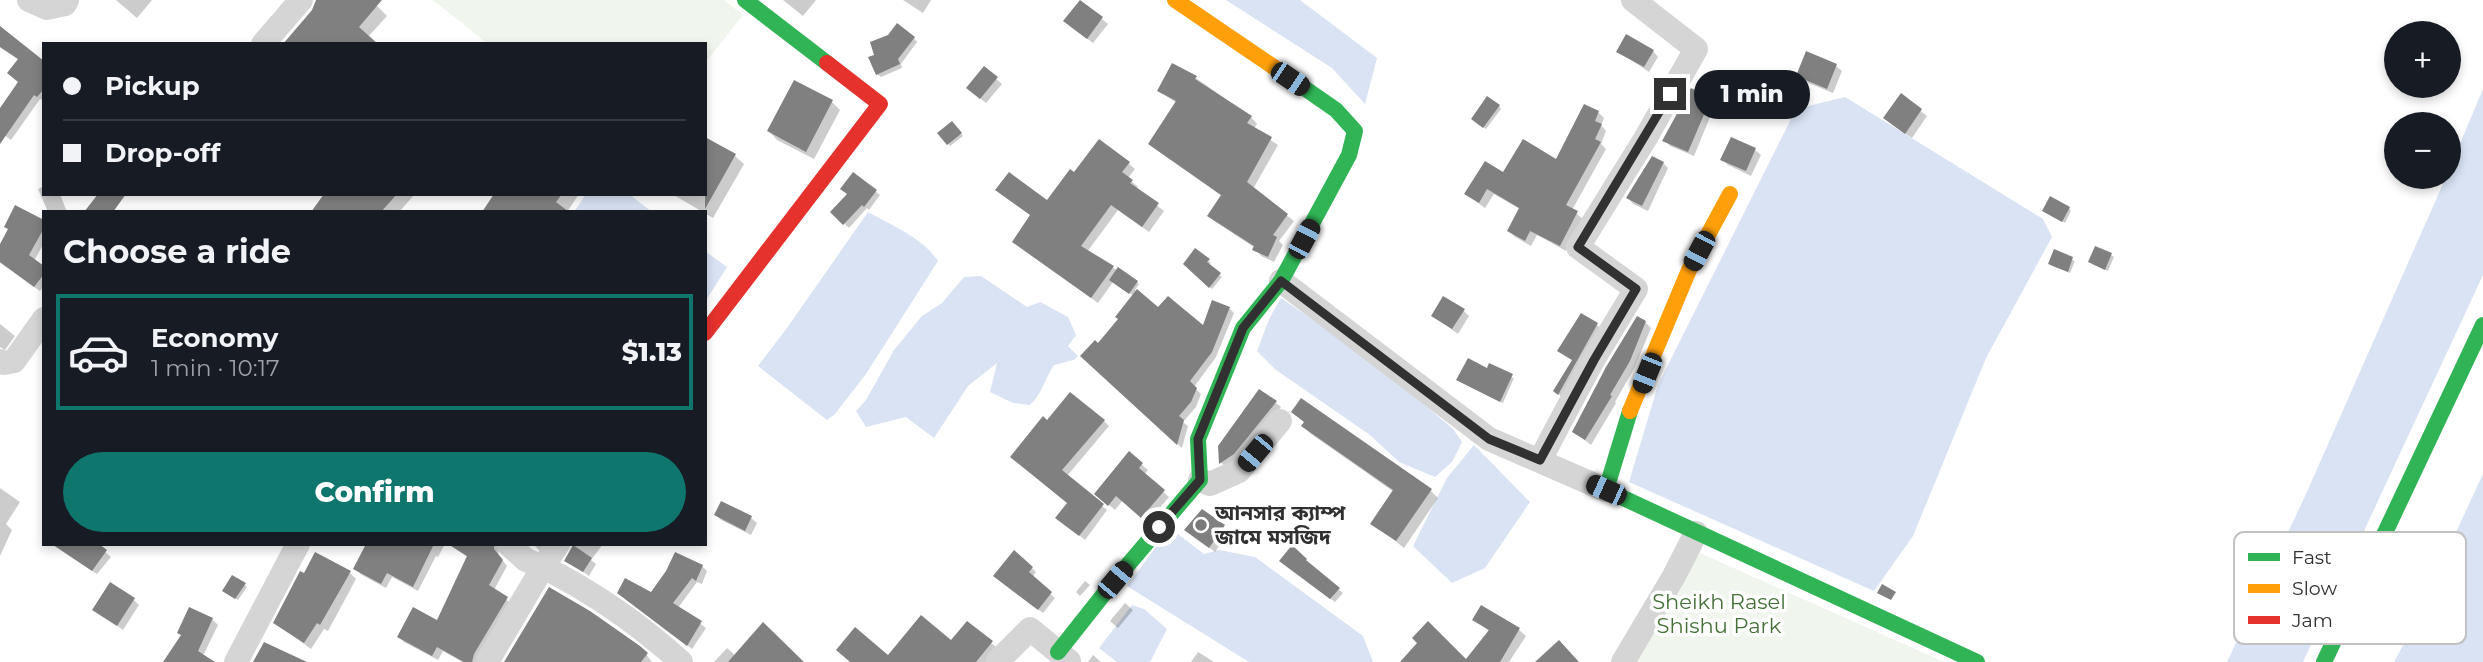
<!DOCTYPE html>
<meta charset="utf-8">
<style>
body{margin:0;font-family:Montserrat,"Noto Sans Bengali",sans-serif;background:#242831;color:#f1f3f6;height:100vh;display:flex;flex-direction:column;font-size:26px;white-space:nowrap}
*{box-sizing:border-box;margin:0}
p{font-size:23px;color:#9ea1a6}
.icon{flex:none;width:38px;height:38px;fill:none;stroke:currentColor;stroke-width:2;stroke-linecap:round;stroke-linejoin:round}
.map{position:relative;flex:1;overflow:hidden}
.panel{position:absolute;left:42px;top:210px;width:665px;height:336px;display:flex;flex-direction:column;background:#171b24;border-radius:0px;box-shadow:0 4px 10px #0003}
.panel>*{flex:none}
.top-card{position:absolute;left:42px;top:42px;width:665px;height:154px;border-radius:0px;box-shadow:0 4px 10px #0003;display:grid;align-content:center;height:154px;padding:0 21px;background:#171b24}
.controls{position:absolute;left:2384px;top:21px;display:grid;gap:14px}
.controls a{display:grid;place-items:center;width:77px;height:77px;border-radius:50%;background:#171b24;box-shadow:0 4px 10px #0003;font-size:35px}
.end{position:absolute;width:32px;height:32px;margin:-16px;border:9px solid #313131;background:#fff;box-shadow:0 0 0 4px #fff}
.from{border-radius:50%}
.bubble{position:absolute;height:49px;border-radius:24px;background:#171b24;box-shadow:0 4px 10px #0003;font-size:23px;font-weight:800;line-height:49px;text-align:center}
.car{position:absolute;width:21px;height:42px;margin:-21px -10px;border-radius:9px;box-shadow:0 0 5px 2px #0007;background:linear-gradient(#222 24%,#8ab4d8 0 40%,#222 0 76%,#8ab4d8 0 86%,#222 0)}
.top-card b{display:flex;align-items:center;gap:24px;height:66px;font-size:26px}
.top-card b+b{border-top:2px solid #363941}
.top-card i{width:18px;height:18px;background:#f1f3f6}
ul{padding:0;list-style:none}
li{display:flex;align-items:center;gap:21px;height:116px;margin:0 14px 10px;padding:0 7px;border:4px solid transparent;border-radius:0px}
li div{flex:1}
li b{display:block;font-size:26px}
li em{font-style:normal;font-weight:800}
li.current{border-color:#0f766e}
li>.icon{width:63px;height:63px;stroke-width:1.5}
h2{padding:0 21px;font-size:32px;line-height:84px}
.action{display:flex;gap:14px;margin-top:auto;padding:14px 21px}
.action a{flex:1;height:80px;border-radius:42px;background:#0f766e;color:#fff;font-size:28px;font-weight:800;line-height:80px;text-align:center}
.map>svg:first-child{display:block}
</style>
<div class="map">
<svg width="2483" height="662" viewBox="0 0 2483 662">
<rect width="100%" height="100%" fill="#fff"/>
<path fill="#f0f6ed" d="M433 0H724L743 15 705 63V44H488Z
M1698 552 1944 662H1635Z"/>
<path fill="#d9e3f4" d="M1226 0H1300L1377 58 1365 104 1332 68Z
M2483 89V275L2303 662H2227L2306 494 2446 177H2448V172Z
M1845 97 2043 219 2052 237 1986 358 1913 536 1874 591 1629 482 1658 385 1796 109Z
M586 194H629L652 212H574Z
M868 212C891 225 923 238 938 261L866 374 835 414 827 420 758 366 787 328Z
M705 251 727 267 705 302Z
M981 276 1027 307 1040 302 1068 317 1076 335 1068 346 1078 356 1074 360 1054 365C1045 378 1042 394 1030 405L1013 403 990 392 997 363 968 386 934 438 906 417 866 427 856 411 866 400 894 350 922 316 942 303 964 277Z
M1281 298 1378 365 1453 429 1462 442 1452 462 1435 477 1399 462 1370 435 1276 370 1257 351 1270 317Z
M1474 445 1530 502 1485 568 1452 583 1413 546 1447 478Z
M2483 474V662H2394L2407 638Z
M1170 528 1204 554 1219 550 1255 557 1363 636 1373 662H1249L1127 586Z
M1132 605 1144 609 1167 629 1150 662H1117L1099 648Z"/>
<path fill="#0003" d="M116 0H152L137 18Z
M318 0H371L387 16 368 37 314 11Z
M783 0H816L803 16Z
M903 0H931L923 13Z
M1081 2 1108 24 1093 43 1071 27Z
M0 28 44 62V101L40 99 11 140 0 132V111L20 82 19 60 0 47Z
M914 38 917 42 901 64 902 68 881 77 877 74Z
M1653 51 1658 57 1649 72 1619 52Z
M1836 66 1842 71 1833 93 1803 81 1798 75Z
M1196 78 1251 117 1257 124 1254 129 1278 145 1253 189 1294 221 1279 241 1283 245 1274 262 1261 256 1255 248 1216 222 1209 216 1222 196 1157 150 1177 103 1159 91Z
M996 79 1002 84 986 103 974 93Z
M1901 96 1927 116 1912 138 1891 124Z
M1710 100 1715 105 1694 156 1670 146 1665 140Z
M832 102 840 110 814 159 777 140 769 131Z
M1499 106 1501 109 1486 129 1475 121Z
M1598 112 1604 118 1601 125 1606 131 1601 144 1606 149 1572 210 1583 219 1566 251 1537 235 1531 246 1515 237 1509 231 1520 209 1494 194 1485 208 1466 194 1504 175 1557 161Z
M952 123 963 136 950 146 940 134Z
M705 139 735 156 744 164 713 218 672 194H705Z
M1755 150 1761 155 1751 176 1728 165 1722 160Z
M1128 163 1135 169 1128 178 1138 187 1136 189 1164 211 1149 232 1118 210 1087 252 1137 282 1139 284 1135 290 1158 309 1203 328 1229 308 1234 313 1216 357 1194 387 1201 394 1196 407 1183 422 1188 426 1182 448 1082 356 1099 345 1120 319 1134 296 1113 282 1098 303 1014 242 1074 175Z
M1663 163 1668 168 1648 211 1633 204 1628 198Z
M44 186V194H60L67 212H48L38 189Z
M875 191 880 195 869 210 867 208 849 228 832 212Z
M327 194H415L399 212H313Z
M496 194H579L567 212Z
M2069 208 2071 211 2065 223 2047 213Z
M44 222V243L34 261 44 268V286L40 291 0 263V247Z
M2055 251 2075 261 2070 273 2052 266Z
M2111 255 2114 257 2108 271 2092 264Z
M1208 260 1211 263 1208 265 1222 277 1212 289 1185 264Z
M1464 311 1469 316 1458 334 1433 316Z
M1645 322 1651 328 1635 367 1615 402 1616 403 1591 445 1574 432Z
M0 324 15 336 5 350 0 347Z
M1597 325 1602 330 1563 398 1555 391 1573 361 1559 350Z
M1488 371 1514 378 1503 403 1461 382Z
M1260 391 1281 407 1239 459 1226 467 1221 463 1220 446Z
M1104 421 1109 426 1067 476 1107 510 1085 540 1063 522 1068 503 1048 422Z
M1305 423 1430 490 1438 498 1404 548 1373 523 1394 492 1311 434 1303 426Z
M1129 454 1148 470 1144 475 1169 497 1148 522 1123 500 1115 510 1102 499Z
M0 488 20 502 6 524 12 530 0 556Z
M722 503 751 518 757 523 751 535 721 520 716 515Z
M1224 527 1229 532 1215 552 1192 535Z
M51 544H96L111 557 97 574Z
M368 544H445L438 557 436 556 418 591 392 577 386 588 360 574 355 568Z
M448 544H497L499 556 507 566 494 590 512 604 479 662H462L443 651 438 660 404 642 399 637 438 622 469 558Z
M533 544H550L541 552Z
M574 544H603L591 560 596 564 589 576 567 561Z
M1285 565 1338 589 1343 593 1335 602Z
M702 566 707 571 702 584 697 582 678 608 706 628 692 649 624 598 652 595Z
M1032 568 1036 572 1032 578 1055 598 1043 613 1000 580Z
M350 573 356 579 328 631 324 629 311 649 275 623Z
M1085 581 1090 585 1080 596 1076 592Z
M245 585 247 587 238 600 227 593Z
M133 599 139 605 123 630 94 609Z
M1125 603 1133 610 1118 628 1110 621Z
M212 619 218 625 203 656 212 662H167Z
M1474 619 1519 630 1526 636 1509 662H1402L1466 661 1490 632Z
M951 643H991L997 648 986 662H852L888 658Z
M727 648 736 656 802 662H714Z
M1198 652 1214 662H1191Z
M646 654 652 662H506Z
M1093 655 1101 662H1088Z"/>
<path fill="#808080" d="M316 0H382L359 27 378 44H283L312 10Z
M1080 0 1103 17 1087 39 1063 21Z
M897 23 915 37 898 59 900 64 876 75 868 57 874 55 870 42 888 35Z
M0 26 44 61V89L37 97 34 95 0 144V108L18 82 7 73 18 59 0 47Z
M1626 34 1654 50 1644 67 1616 52Z
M1806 51 1837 64 1827 89 1796 76Z
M1172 63 1197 76 1195 79 1252 116 1247 123 1272 137 1247 182 1288 214 1273 235 1277 237 1268 257 1252 250 1254 246 1207 216 1221 195 1148 144 1176 101 1157 91Z
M984 66 998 77 980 99 966 88Z
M794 80 833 100 806 152 767 131Z
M1691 88 1711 98 1688 152 1662 141Z
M1901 93 1922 109 1905 134 1883 118Z
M1487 96 1500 105 1483 128 1471 119Z
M1584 104 1599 111 1595 121 1602 124 1595 139 1601 142 1566 205 1578 211 1560 246 1530 231 1525 241 1507 231 1519 208 1487 189 1479 203 1464 194 1485 161 1503 172 1523 139 1556 159Z
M952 121 962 133 947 145 937 133Z
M705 137 736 154 705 209Z
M1731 137 1756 148 1746 171 1720 160Z
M1099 139 1130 162 1122 172 1133 180 1130 183 1159 203 1142 227 1111 205 1081 246 1114 266 1091 298 1012 242 1030 215 995 190 1009 172 1047 200 1070 169 1074 172Z
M1652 156 1664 162 1642 206 1626 198Z
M853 172 877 190 864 207 862 205 843 225 830 212 847 194 840 189Z
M98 194H126L113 212H84Z
M324 194H397L381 212H311Z
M494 194H562L556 202 569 212H482Z
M2050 196 2070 207 2062 222 2042 211Z
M15 205 44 220V228L29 255 44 266V274L34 287 0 262V244L8 229 4 227Z
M2095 246 2112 253 2105 270 2088 262Z
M1195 248 1210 259 1207 262 1221 273 1209 288 1183 264Z
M2054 249 2073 257 2068 272 2048 264Z
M1118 267 1138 281 1129 294 1109 280Z
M1137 289 1158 307 1168 296 1203 325 1212 300 1230 307 1212 352 1190 381 1197 388 1191 402 1179 416 1184 420 1177 445 1080 356 1095 340 1098 343 1118 319 1115 317Z
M1443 296 1465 309 1452 329 1431 316Z
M1581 313 1598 323 1558 395 1553 391 1572 360 1557 351Z
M1637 316 1646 321 1630 361 1610 395 1612 396 1585 440 1572 432 1606 367Z
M1468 358 1487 368 1489 363 1513 374 1500 402 1456 380Z
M1259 389 1277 401 1234 454 1219 464 1218 446Z
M1070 392 1105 420 1062 470 1104 504 1079 536 1055 518 1067 503 1010 457 1043 416 1047 420Z
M1301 398 1432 489 1396 541 1370 524 1393 490 1301 426 1304 422 1291 412Z
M1129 451 1143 463 1139 468 1165 490 1141 518 1116 496 1108 506 1094 494Z
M721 501 752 516 745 531 714 515Z
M1202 509 1225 525 1209 548 1184 530Z
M52 544H99L107 550 92 571Z
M366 544H434L413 587 387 573 381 584 353 569Z
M448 544H494V549L503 560 489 585 508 597 474 654 472 662H464L437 647 432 656 397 637 413 607 437 620 467 556Z
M573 545 592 558 583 572 564 561Z
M1292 545 1307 559 1306 560 1340 588 1330 599 1279 561Z
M1014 550 1033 567 1029 572 1052 592 1038 610 993 576Z
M315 552 351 571 320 625 317 623 304 643 273 623 300 571 304 573Z
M675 552 703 565 696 581 692 578 673 603 702 621 687 646 617 593 625 578 651 592 666 571Z
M232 575 246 583 235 599 222 591Z
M110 582 135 598 117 626 92 610Z
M1882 584 1896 592 1891 600 1877 593Z
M549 587 590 611 640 646 648 653 641 662H504Z
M1481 605 1520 628 1500 662H1400L1417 643 1412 638 1428 621 1466 659 1489 630 1472 620Z
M189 607 213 618 198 651 215 662H163L181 635 177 633Z
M921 615 951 640 967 621 993 641 976 662H850L836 650 855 627 888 655Z
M763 622 804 662H728Z
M1559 640 1579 662H1535Z
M264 642 307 662H253Z"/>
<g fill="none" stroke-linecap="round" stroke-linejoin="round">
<path stroke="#d5d5d5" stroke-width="24" d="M29 0 47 8 65 4 67 0
M263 44 301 0
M1281 281 1489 439 1606 490
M0 361 4 363 14 361 44 319
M1540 460 1593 360 1636 289 1578 247 1645 139 1696 49 1633 0
M1200 480 1210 484 1239 471 1280 421
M508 544 526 560 543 567 558 544
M236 662 298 544
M487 662 543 567C593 592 639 624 681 662
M997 662 1030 629 1069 661
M1623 662 1674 576 1696 533"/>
<path stroke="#30b455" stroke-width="16" d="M745 0 827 63
M1630 411 1606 490 1977 662
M1058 652 1115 580 1200 480 1198 439 1243 328 1281 281 1349 155 1355 131 1336 110 1284 74
M2324 662 2483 325"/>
<path stroke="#ff9f0a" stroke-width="16" d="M1175 0 1284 74
M1630 411 1689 270 1730 194"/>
<path stroke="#e5322d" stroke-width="16" d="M705 333 880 104 827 63"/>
</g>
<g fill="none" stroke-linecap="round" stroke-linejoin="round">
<path stroke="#313131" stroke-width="9" d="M1159 527 1200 480 1198 439 1243 328 1281 281 1489 439 1540 460 1594 360 1636 289 1578 247 1670 94"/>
</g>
<circle fill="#797979" stroke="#fff" stroke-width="2.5" cx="1201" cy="525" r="7"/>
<g text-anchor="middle" stroke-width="7" stroke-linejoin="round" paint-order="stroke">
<g font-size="21" font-weight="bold" fill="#313131" stroke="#fff" text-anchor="start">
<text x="1215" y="520">আনসার ক্যাম্প<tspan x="1215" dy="24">জামে মসজিদ</tspan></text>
</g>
<g font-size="21" fill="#457139" stroke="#fff">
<text x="1719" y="609">Sheikh Rasel<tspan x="1719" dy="24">Shishu Park</tspan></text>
</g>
</g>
<rect x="2234" y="532" width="232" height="112" rx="10" fill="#fff" stroke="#c1c1c1" stroke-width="2"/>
<rect x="2248" y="553" width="32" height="8" fill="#30b455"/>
<rect x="2248" y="584" width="32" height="9" fill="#ff9f0a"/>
<rect x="2248" y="616" width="32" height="8" fill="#e5322d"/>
<g font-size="19" fill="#313131">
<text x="2292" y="564">Fast</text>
<text x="2292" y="595">Slow</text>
<text x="2292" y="627">Jam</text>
</g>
</svg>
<div class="controls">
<a>+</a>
<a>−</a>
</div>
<i class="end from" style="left:1159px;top:527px"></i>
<i class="end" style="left:1670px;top:94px"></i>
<div class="bubble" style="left:1694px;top:70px;width:116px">1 min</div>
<i class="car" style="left:1290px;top:79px;rotate:124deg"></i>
<i class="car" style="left:1304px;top:239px;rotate:28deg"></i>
<i class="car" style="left:1699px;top:251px;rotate:208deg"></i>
<i class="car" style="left:1647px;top:373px;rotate:202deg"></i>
<i class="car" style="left:1255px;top:453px;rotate:220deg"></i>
<i class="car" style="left:1606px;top:490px;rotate:294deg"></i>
<i class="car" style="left:1115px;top:580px;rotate:40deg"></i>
<div class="top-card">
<b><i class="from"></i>Pickup</b>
<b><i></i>Drop-off</b>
</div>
<section class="panel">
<h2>Choose a ride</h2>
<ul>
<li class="current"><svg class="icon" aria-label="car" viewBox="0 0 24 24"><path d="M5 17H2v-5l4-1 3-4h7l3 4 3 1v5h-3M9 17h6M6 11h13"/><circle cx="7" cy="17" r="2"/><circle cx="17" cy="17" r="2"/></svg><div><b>Economy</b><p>1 min · 10:17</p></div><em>$1.13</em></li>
</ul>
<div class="action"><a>Confirm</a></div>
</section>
</div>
